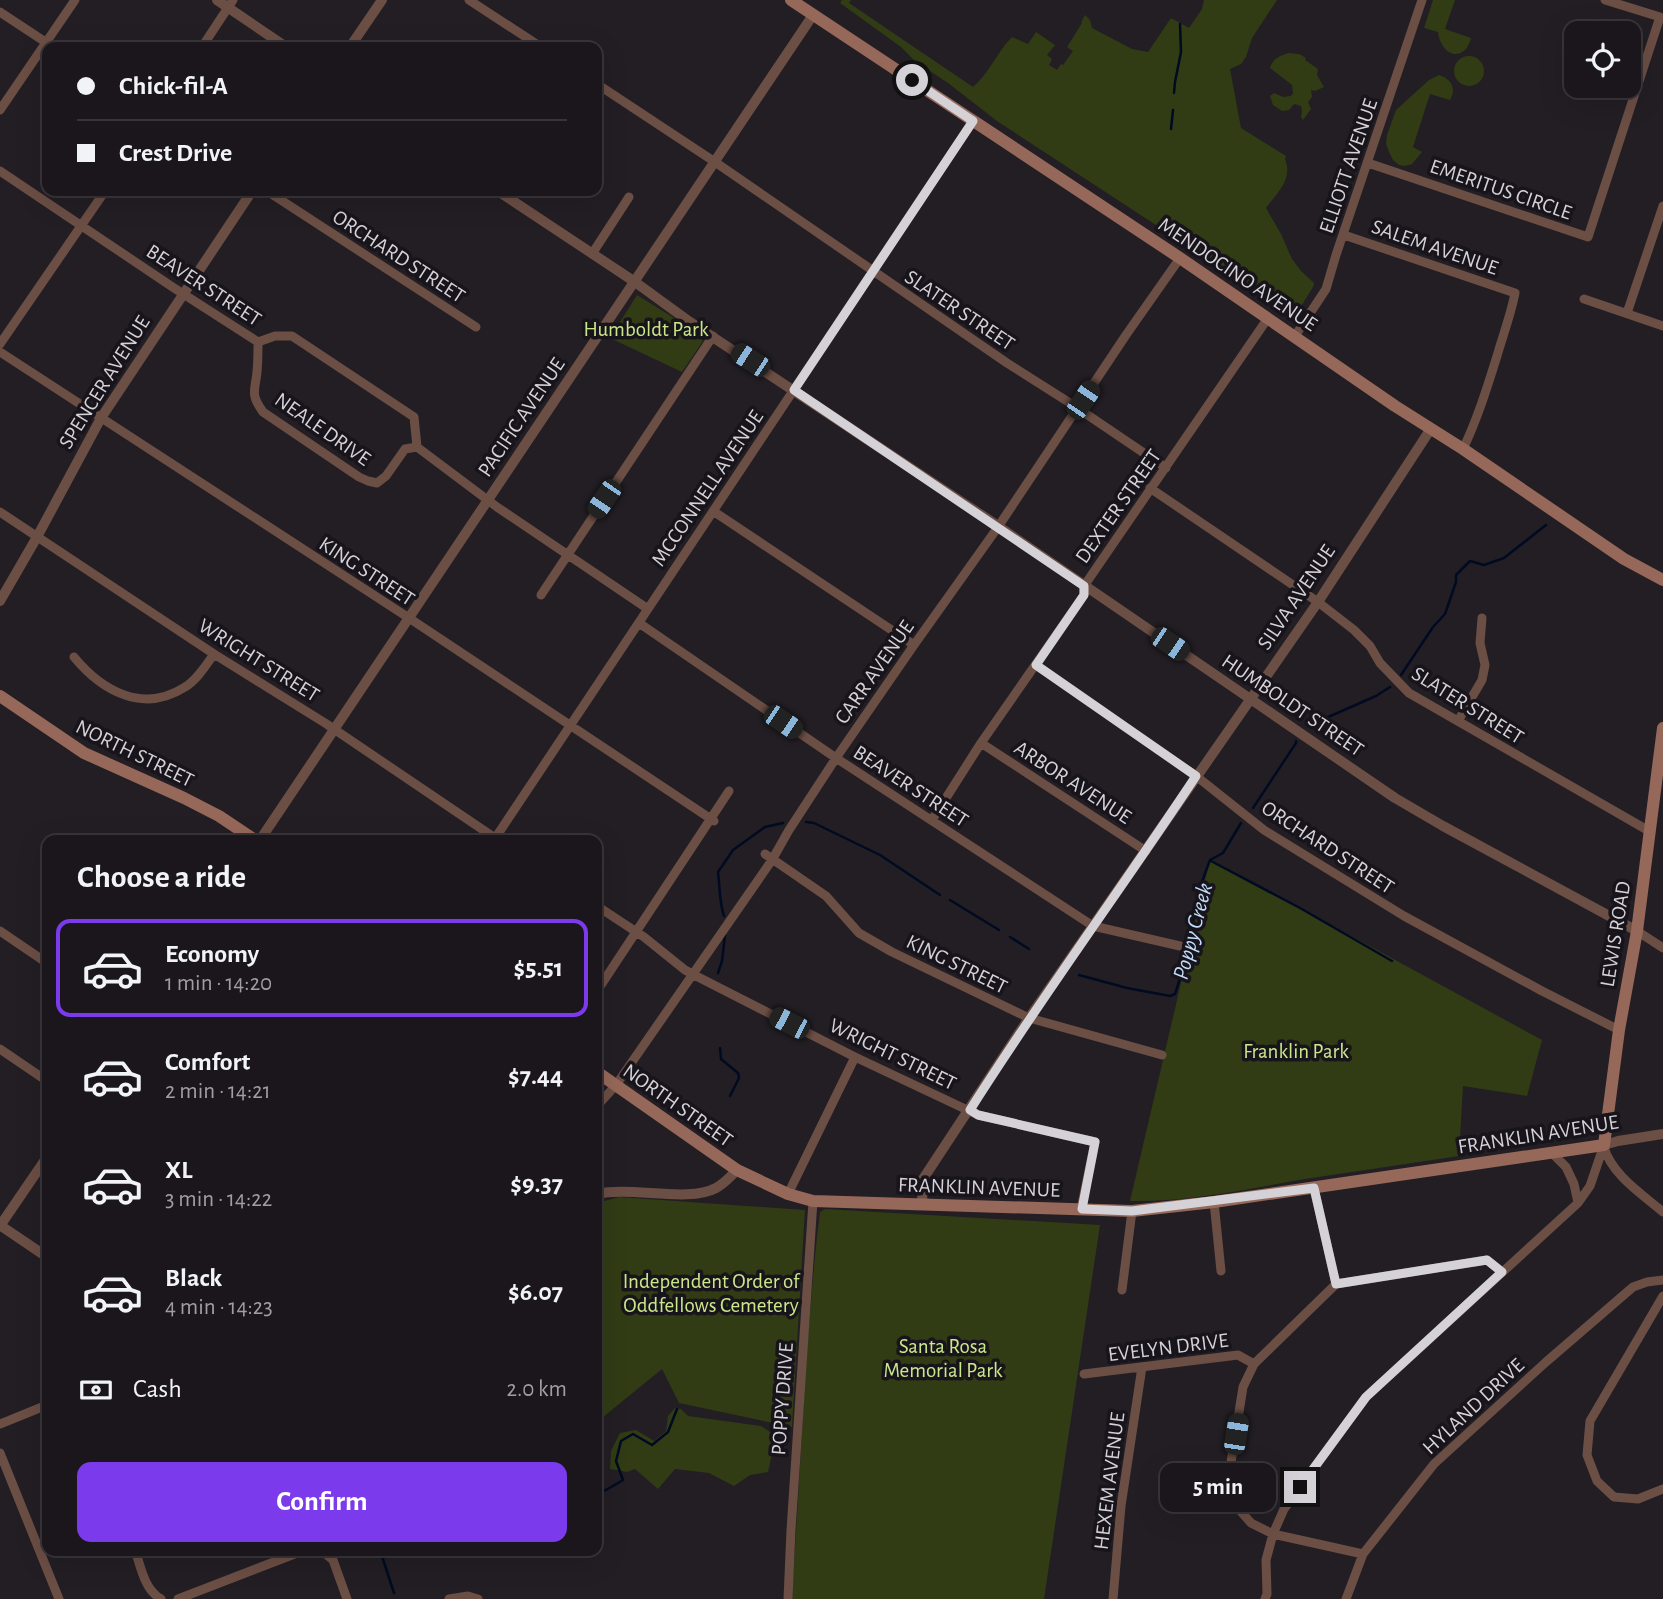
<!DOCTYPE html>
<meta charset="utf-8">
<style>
body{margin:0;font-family:"Alegreya Sans",sans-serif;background:#272328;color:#f1f3f6;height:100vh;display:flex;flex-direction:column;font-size:26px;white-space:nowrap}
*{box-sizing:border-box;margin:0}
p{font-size:23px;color:#9f9fa3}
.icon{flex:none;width:38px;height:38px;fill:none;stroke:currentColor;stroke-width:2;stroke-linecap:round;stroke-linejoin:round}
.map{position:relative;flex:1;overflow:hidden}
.side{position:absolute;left:42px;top:835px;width:560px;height:721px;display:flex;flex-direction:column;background:#1a161b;border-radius:14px;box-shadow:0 7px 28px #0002,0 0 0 2px #38353a}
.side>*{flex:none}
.hud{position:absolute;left:42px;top:42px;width:560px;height:154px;border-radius:14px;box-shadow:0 7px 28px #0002,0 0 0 2px #38353a;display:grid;align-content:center;height:154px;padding:0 35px;background:#1a161b}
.tools{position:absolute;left:1564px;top:21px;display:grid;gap:14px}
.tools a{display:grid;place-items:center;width:77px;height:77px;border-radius:14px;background:#1a161b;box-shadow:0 7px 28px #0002,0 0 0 2px #38353a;font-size:35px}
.end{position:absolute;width:32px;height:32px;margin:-16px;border:9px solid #d5d2d7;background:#111;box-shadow:0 0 0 4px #111}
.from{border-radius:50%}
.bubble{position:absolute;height:49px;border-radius:14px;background:#1a161b;box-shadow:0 7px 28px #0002,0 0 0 2px #38353a;font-size:23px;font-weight:700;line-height:49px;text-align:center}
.car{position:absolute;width:21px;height:42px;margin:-21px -10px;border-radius:9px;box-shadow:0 0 5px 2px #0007;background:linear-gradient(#222 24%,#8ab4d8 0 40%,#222 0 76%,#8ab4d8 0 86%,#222 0)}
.hud b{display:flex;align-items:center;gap:24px;height:66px;font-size:26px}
.hud b+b{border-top:2px solid #38353a}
.hud i{width:18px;height:18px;background:#f1f3f6}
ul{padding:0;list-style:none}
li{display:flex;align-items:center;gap:21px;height:98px;margin:0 14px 10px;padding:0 21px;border:4px solid transparent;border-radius:14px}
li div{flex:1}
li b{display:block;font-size:26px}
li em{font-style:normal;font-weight:700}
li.current{border-color:#7c3aed}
li>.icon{width:63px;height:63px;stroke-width:1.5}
h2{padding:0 35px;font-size:32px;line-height:84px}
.pay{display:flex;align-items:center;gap:18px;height:77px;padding:0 35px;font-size:26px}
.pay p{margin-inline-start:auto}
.cta{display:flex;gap:14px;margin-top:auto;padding:14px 35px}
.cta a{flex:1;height:80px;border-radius:14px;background:#7c3aed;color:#fff;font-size:28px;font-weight:700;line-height:80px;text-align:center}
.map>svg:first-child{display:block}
</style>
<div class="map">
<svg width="1663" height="1599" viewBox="0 0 1663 1599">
<rect width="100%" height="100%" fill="#221e24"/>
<path fill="#313c15" d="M842 0H851L849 3 973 87C991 71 996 53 1012 37L1028 44 1036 32 1055 45 1047 55 1052 59 1049 65 1057 70 1061 64 1063 65 1073 51 1067 47 1082 23 1081 22 1085 15 1090 20 1092 28 1132 49 1148 52 1171 18 1189 28 1202 9 1204 0H1277L1252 38 1246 57 1241 64 1230 69 1241 128 1286 156 1285 159C1293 179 1278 192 1266 208L1281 234 1292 259 1301 271 1314 283 1313 287 1295 316 997 121 948 83 915 61 901 47 840 3Z
M1433 0H1455L1445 29 1471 38C1471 40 1467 48 1466 49 1452 63 1439 45 1438 32L1424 28Z
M1289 53 1299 54 1306 58 1305 60 1318 69 1317 75 1324 87 1315 91 1311 90 1312 97 1308 102 1311 109 1303 120 1301 117 1302 111 1301 106 1294 104 1289 110 1282 111 1273 105 1270 96 1274 93 1283 97 1291 96 1293 93 1292 85 1270 68C1272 59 1281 55 1289 53Z
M1454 71a15 15 0 1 1 30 0a15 15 0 1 1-30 0Z
M1439 75C1451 79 1457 88 1450 100L1430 94 1413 147 1422 152 1412 164 1405 166 1399 165 1393 160 1389 152 1386 144 1387 135 1396 110 1429 80Z
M637 295 700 334 703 341 682 372 610 338Z
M1210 859 1542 1040 1527 1096 1463 1086 1459 1156C1408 1164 1356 1171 1305 1179 1248 1189 1189 1202 1130 1201Z
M619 1197 805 1210 792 1427 679 1403 662 1369 597 1422V1203Z
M825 1209 1100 1225 1044 1599H792L807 1348 815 1255 820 1212Z
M675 1408 681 1409 688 1416 761 1426 776 1436 768 1472 750 1475 734 1486 709 1473 675 1469 658 1489 635 1469 627 1472 610 1469 611 1451 620 1433 636 1430 654 1441 666 1431 668 1416Z"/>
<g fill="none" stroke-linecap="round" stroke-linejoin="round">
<path stroke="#000b22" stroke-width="2.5" d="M1174 93 1175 82 1181 52 1180 24
M1171 129 1173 110
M1401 675 1433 627 1445 614 1456 582V575L1470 561 1484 565 1504 558 1546 525
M1310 725 1376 696 1390 687
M1253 808 1296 743V741
M806 822 814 823 880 855 940 895
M1211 861 1300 908 1392 961
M950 900 999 930
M724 916C719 901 720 887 718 872L733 850 765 827 783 823
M1010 937 1029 949
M718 973 722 961 725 935
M1079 975 1127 988 1170 996 1175 994 1183 969V960L1188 950 1189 934 1192 926V921L1198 909 1200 887 1210 860 1223 853 1241 823
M720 1048 721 1059 738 1073 739 1078 730 1096
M597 1492 606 1490 623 1480 616 1461 621 1441 633 1434 652 1445 668 1432 677 1409
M380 1550 394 1593"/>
<path stroke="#6b4e44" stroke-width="9" d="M469 0 541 47
M0 12 53 47
M202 47 233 0
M597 84 715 162 1007 363 1070 403 1166 468
M0 110 75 0
M1368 163 1588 237 1660 17 1605 0
M0 171 174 288 258 342 275 336H292L414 417 417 447 497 507 648 609
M267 191 476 327
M1344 235 1515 293C1511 314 1503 335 1497 356 1487 388 1477 420 1463 449
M592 254 629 197
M1584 299 1663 326
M1627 313 1663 206
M1295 336 1326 289 1336 255 1422 0
M258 342C258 352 258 362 257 372 255 391 250 394 263 412L359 477 368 481 377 483 386 476 405 449 417 447
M0 344 105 191
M0 352 409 618 714 821
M1150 488 1318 602 1354 630 1370 646 1380 663 1409 693 1649 831
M713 511 914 645
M0 512 214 654 325 723 498 840
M541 595 713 336
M639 623 836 758 1093 926 1180 946
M74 657C102 691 143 714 185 687 197 680 206 665 214 654
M1036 665 1196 776 1264 830 1404 916 1542 991 1619 1030
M1458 721 1482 680 1485 665 1480 643 1482 618
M981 743 1146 851
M932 820 981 743 1084 595V586L1268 318
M494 840 973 121
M765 854 826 896 859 933 892 952 1029 1018 1162 1055
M597 906 644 937 685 970 700 978 855 1057 978 1115 1095 1142 1081 1209
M0 931 47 963
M1637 931 1663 948
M597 991 729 791
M0 1049 47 1081
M597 1106 616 1085 772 860 789 830 836 758 914 645 998 527 1126 335 1180 258
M1604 1147C1611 1174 1642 1194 1663 1212
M1552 1153 1566 1167 1574 1184 1578 1203
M1314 1188 1336 1284
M788 1194 855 1057
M1214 1202 1221 1271
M1122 1290 1132 1211
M1663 1296 1590 1421 1587 1455 1597 1481 1614 1497 1638 1499 1663 1489
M1084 1374 1238 1355 1254 1364
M0 1424 47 1405
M0 1453 59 1599
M135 1550C141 1567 144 1589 161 1599
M321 1550 333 1560 347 1599
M1363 1554 1273 1534 1251 1523 1230 1499 1228 1481 1243 1387 1254 1364 1336 1284 1487 1260 1502 1272
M178 1599 305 1550
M449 1599 468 1596 478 1599
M788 1599 791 1530 813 1201
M1113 1599 1121 1506 1142 1367
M1265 1599 1267 1594 1266 1560 1273 1534 1284 1509 1366 1397 1578 1203 1590 1186 1604 1145
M1346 1599 1363 1554 1434 1464 1546 1362 1633 1287 1647 1282 1663 1280"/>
<path stroke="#6b4e44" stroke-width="10" d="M217 0 286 47
M350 47 382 0
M498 191 635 282 690 322 989 520 1395 798 1443 826 1637 931
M0 601 37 537 101 418 252 191
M260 840 813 15
M1604 1145 1618 1141 1663 1134
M597 1194C631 1186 688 1203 716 1188 724 1184 731 1176 737 1170
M922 1204 923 1179 1029 1018 1318 602 1430 430
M0 1226 47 1157
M1 1226 47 1257"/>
<path stroke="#966859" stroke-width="12" d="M791 0 1180 258 1395 406 1463 449 1624 559 1663 580
M0 696 84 753 184 798 219 816 255 840
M597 1072 737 1170 788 1194 813 1201 1132 1211 1214 1202 1604 1145 1619 1030 1637 931 1663 728"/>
</g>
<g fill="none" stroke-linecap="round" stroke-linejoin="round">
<path stroke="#d5d2d7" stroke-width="9" d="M912 80 973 121 794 390 1084 586V595L1036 665 1196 776C1122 888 1042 996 970 1110L978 1115 1095 1142 1082 1209 1132 1211 1314 1188 1336 1284 1487 1260 1502 1272 1366 1397 1300 1487"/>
</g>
<g text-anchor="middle" stroke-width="7" stroke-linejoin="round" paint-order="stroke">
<g font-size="21" fill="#d5d2d7" stroke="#18141b">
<text transform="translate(1348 166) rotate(-71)" y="7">ELLIOTT AVENUE</text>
<text transform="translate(1501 189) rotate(19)" y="7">EMERITUS CIRCLE</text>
<text transform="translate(1435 247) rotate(19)" y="7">SALEM AVENUE</text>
<text transform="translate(399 256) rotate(33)" y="7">ORCHARD STREET</text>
<text transform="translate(1238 274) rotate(34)" y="7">MENDOCINO AVENUE</text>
<text transform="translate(204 285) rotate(33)" y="7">BEAVER STREET</text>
<text transform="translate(960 310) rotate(34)" y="7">SLATER STREET</text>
<text transform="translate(104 382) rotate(-58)" y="7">SPENCER AVENUE</text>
<text transform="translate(521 417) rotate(-56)" y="7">PACIFIC AVENUE</text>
<text transform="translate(323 429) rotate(35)" y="7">NEALE DRIVE</text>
<text transform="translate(707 488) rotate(-56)" y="7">MCCONNELL AVENUE</text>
<text transform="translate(1118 506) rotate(-55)" y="7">DEXTER STREET</text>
<text transform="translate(367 571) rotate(33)" y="7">KING STREET</text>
<text transform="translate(1296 597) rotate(-56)" y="7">SILVA AVENUE</text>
<text transform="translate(259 660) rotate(32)" y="7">WRIGHT STREET</text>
<text transform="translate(874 672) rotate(-55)" y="7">CARR AVENUE</text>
<text transform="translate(1293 705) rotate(34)" y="7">HUMBOLDT STREET</text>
<text transform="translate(1468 705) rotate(32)" y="7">SLATER STREET</text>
<text transform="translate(135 753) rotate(26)" y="7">NORTH STREET</text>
<text transform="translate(1073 782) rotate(33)" y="7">ARBOR AVENUE</text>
<text transform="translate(911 786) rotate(33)" y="7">BEAVER STREET</text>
<text transform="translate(1328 847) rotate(33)" y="7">ORCHARD STREET</text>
<text transform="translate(1615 934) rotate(-81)" y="7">LEWIS ROAD</text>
<text transform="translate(957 964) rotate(26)" y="7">KING STREET</text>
<text transform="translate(893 1054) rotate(26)" y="7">WRIGHT STREET</text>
<text transform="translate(678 1105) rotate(35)" y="7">NORTH STREET</text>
<text transform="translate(1538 1134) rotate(-9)" y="7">FRANKLIN AVENUE</text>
<text transform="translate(979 1187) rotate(2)" y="7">FRANKLIN AVENUE</text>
<text transform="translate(1168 1347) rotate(-7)" y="7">EVELYN DRIVE</text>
<text transform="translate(782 1399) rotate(-86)" y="7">POPPY DRIVE</text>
<text transform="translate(1473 1406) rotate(-43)" y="7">HYLAND DRIVE</text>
<text transform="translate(1109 1481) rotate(-83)" y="7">HEXEM AVENUE</text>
</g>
<g font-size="21" fill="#cbe889" stroke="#18141b">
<text x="646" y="336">Humboldt Park</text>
<text x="1296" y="1058">Franklin Park</text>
<text x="711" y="1288">Independent Order of<tspan x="711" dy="24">Oddfellows Cemetery</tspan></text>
<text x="943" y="1353">Santa Rosa<tspan x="943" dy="24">Memorial Park</tspan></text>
</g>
<g font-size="23" font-style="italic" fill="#c2dcfa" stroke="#18141b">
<text transform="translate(1192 931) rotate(-75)" y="8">Poppy Creek</text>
</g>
</g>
</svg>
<div class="tools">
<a><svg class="icon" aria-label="locate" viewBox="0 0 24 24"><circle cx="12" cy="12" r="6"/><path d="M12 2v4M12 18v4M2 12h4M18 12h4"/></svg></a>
</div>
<i class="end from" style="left:912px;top:80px"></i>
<i class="end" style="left:1300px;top:1487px"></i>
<div class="bubble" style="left:1160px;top:1463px;width:116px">5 min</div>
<i class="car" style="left:750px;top:360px;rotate:303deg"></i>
<i class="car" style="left:1083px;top:400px;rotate:34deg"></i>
<i class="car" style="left:604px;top:499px;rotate:214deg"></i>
<i class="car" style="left:1170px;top:644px;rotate:124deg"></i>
<i class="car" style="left:783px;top:722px;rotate:124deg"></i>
<i class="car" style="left:789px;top:1023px;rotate:297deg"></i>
<i class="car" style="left:1236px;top:1434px;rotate:9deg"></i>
<div class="hud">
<b><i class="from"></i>Chick-fil-A</b>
<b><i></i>Crest Drive</b>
</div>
<section class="side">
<h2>Choose a ride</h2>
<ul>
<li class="current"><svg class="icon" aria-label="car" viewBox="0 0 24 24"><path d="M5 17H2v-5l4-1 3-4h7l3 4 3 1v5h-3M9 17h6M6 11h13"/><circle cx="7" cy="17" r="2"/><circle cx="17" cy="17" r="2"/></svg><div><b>Economy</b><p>1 min · 14:20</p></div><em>$5.51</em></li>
<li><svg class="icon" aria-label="car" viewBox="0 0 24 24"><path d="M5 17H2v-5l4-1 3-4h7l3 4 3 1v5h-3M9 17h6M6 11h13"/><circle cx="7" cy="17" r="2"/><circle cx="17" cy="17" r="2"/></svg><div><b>Comfort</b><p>2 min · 14:21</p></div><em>$7.44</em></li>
<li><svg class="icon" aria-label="car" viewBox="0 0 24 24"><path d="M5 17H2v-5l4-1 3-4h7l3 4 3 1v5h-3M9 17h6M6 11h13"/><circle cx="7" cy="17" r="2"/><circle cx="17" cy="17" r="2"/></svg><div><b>XL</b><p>3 min · 14:22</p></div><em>$9.37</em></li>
<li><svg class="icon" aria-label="car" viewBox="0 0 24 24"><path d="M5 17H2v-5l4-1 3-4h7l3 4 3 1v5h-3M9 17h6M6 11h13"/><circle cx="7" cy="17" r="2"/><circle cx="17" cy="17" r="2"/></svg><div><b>Black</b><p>4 min · 14:23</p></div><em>$6.07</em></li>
</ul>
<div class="pay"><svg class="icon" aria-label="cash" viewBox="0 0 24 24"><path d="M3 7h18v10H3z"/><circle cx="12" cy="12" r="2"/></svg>Cash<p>2.0 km</p></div>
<div class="cta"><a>Confirm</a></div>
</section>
</div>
